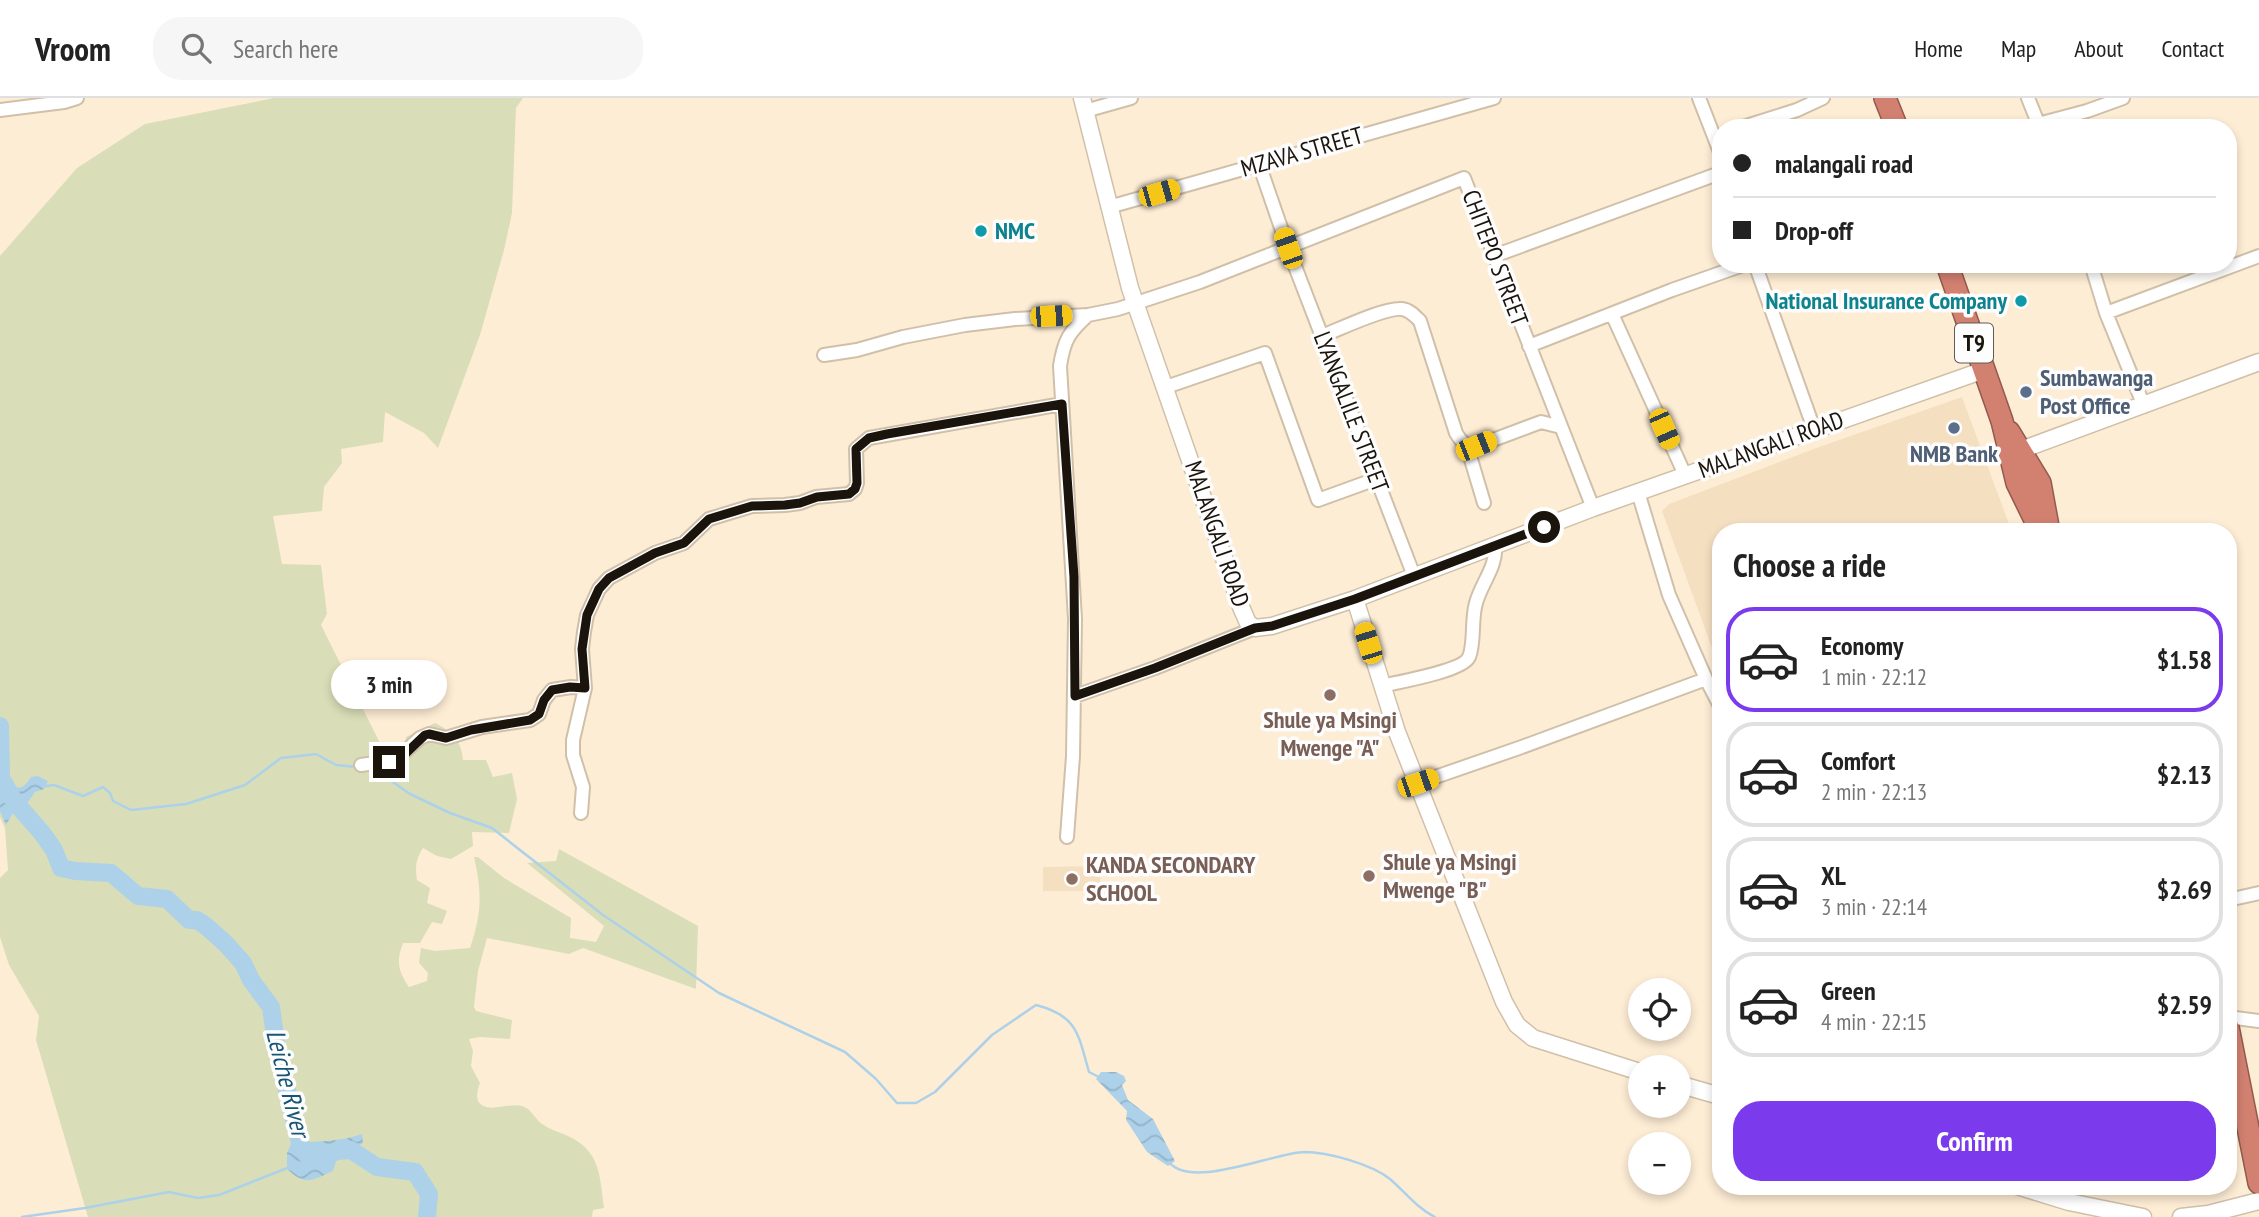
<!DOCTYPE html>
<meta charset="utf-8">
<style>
body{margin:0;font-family:"PT Sans Narrow",sans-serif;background:#f6f6f6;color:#222;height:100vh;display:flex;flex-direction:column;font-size:26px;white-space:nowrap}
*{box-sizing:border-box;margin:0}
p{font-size:23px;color:#767676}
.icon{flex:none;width:38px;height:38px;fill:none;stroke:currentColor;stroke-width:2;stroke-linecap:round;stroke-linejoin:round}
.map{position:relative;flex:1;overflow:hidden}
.drawer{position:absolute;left:1712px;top:425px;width:525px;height:672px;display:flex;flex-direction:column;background:#fff;border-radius:28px;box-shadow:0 4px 10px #0003}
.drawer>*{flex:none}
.top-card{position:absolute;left:1712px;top:21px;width:525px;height:154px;border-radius:28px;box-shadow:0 4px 10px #0003;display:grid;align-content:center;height:154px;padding:0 21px;background:#fff}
.tools{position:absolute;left:1628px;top:880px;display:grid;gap:14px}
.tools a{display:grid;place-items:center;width:63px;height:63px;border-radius:50%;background:#fff;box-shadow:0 4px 10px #0003;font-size:35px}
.end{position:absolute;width:32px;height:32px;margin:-16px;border:9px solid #1a140c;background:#fff;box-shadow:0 0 0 4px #fff}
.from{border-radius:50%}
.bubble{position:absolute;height:49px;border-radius:24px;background:#fff;box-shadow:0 4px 10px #0003;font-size:23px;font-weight:800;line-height:49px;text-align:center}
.car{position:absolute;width:21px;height:42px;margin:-21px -10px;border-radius:9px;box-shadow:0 0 5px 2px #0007;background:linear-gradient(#f5c518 24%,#345 0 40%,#f5c518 0 76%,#345 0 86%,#f5c518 0)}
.top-card b{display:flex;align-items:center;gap:24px;height:66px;font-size:26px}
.top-card b+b{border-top:2px solid #e0e0e0}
.top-card i{width:18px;height:18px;background:#222}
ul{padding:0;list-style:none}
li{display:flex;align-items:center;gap:21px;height:105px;margin:0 14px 10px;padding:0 7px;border:4px solid #e0e0e0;border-radius:28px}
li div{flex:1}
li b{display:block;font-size:26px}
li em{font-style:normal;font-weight:800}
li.selected{border-color:#7c3aed}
li>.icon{width:63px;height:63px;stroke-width:1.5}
h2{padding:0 21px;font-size:32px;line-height:84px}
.primary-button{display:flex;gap:14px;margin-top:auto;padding:14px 21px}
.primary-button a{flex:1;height:80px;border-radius:28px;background:#7c3aed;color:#fff;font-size:28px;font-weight:800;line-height:80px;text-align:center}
header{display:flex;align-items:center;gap:42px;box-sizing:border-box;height:98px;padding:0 35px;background:#fff;border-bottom:2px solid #e0e0e0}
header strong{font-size:33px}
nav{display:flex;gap:38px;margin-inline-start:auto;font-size:24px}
.search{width:490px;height:63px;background:#f6f6f6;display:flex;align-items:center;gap:18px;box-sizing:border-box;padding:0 24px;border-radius:28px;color:#767676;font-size:26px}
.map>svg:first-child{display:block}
</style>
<header>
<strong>Vroom</strong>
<div class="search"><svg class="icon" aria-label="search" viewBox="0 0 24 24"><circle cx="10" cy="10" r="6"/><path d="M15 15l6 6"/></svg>Search here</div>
<nav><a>Home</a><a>Map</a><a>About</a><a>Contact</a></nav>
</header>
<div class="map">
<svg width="2259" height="1119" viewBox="0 0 2259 1119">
<defs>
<pattern id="water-waves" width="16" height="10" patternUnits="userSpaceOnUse" patternTransform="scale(1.75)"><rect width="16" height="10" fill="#acd1e9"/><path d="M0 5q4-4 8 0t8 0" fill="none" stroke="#93b3c7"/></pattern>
</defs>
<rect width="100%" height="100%" fill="#feedd5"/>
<path fill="#f5dfc1" d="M1962 299 2012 434H1720V572L1662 413 1669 406 1819 349Z
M1100 768 1101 793H1043V769Z"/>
<path fill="#d9deb8" d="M274 0H523L516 10 512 115 504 152 480 237 438 350 424 335 385 314 383 344 341 351 342 365 324 389 322 413 273 418 282 466 321 467 327 516 321 527 387 659 405 653 406 639 435 625C453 635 461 641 463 662H486L493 679 512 675 517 701 509 735 472 734 473 748 451 761 437 758 423 750C416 761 415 768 417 782L430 790 427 805 447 813 442 826 432 824 420 845H403C396 863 398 873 409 889L427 883 428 875 419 865 421 850 435 853 470 850C482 815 482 794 474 759H478L504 780 571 820 570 840 596 844 604 828 527 765 556 763 559 751 698 828 696 891 583 850 569 856 487 840 478 873 474 909 476 913 512 922 510 941 480 939 469 941 473 953 471 968 480 985C477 993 474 1004 484 1008 494 1013 509 1005 522 1008 532 1011 534 1020 542 1026 550 1032 563 1035 572 1040 601 1055 600 1081 604 1110L593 1112 592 1119H88L36 942 39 918 9 867 0 839V780L8 772 5 730 0 719V158L77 70 145 26Z"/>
<path fill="url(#water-waves)" d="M0 668H4C8 684 18 701 31 679L38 678 48 683 44 691 35 694 23 711 15 712 6 727 0 713Z
M1101 974H1116L1124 978 1126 983 1122 987 1128 1002 1153 1021 1175 1063 1168 1068 1147 1054 1126 1022 1127 1013 1096 981Z
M362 1036 363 1045 337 1060 333 1073C312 1082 307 1089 287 1071V1055L291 1046C316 1042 338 1045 362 1036Z"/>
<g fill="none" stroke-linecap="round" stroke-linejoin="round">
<path stroke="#acd1e9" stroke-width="2.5" d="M373 670 410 696 450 715 492 730 603 817 719 895 845 954 876 981 897 1005H916L935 994 992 937 1036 907C1078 918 1078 936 1089 974L1099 979
M46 688 54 687 83 698 103 689 110 695 113 703 131 712 186 706 245 687 281 660 316 656 336 667 356 669
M1169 1064C1191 1092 1273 1055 1304 1054 1328 1054 1371 1066 1390 1081 1405 1094 1417 1110 1435 1119
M22 1119 85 1110 169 1094 198 1100 219 1097 290 1069"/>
<path stroke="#acd1e9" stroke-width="18" d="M0 628 1 680 14 703 42 735 54 752 61 770 75 773 111 775 138 798 167 801 189 822H197L206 828 226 846 243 865 251 882 271 909 277 952 300 1045 306 1056 323 1059 337 1053 351 1052 377 1069 415 1074 429 1096 427 1119"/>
<g stroke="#d0c0a9" stroke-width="16">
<path id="street" d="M1699 0 1720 54
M2028 0 2040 30
M0 12 64 4 77 0
M1085 13 1131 0
M2038 26 2087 13 2123 0
M1740 30 1797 12 1823 0
M1259 66 1288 150 1414 478
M1109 109 1494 0
M1494 158 1720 75
M1755 166 1814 331
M2091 166 2106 215 2144 308
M2106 215 2259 158
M1612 216 1685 377
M1322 238C1340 231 1385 209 1402 211 1410 212 1415 218 1420 223L1456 335C1462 345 1465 348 1477 348L1541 324 1561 329
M1529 248 1672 192 1746 166
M824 257 857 252 903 239 965 227 1015 221 1088 217 1118 211 1200 184 1464 80 1593 410
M1166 289 1265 255 1318 402 1376 381
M1467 348 1484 405
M1638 394 1669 497 1706 581 1720 608
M1382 588C1398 584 1463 573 1469 559 1475 546 1471 521 1476 505 1481 486 1497 468 1495 449
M1075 598 1155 570 1255 530
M361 667 396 662 420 640 429 636 446 640 482 629 530 622 539 616 544 602 552 592 571 589 585 590
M1418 685 1519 650 1706 581
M581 715 583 689 573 657V642L585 590 582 551 584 534 587 517 599 491 609 480 655 455 684 445 709 421 752 408 785 407 800 405 816 399 849 396 855 391 857 385 856 351 869 340 1062 306
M1067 739 1073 658 1075 521 1060 268C1064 242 1069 234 1088 217
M2228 802 2259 795
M2228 919 2259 923"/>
</g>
<g stroke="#d0c0a9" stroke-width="19">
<path id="secondary" d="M1082 0 1130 190 1241 509 1248 525 1255 530 1272 528 1355 501 1593 410 1984 272
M2021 352 2259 264
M1355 501 1397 634 1504 904 1517 927 1533 940 1640 974
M1678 986 1720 998
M2017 1088 2069 1104 2143 1119
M2181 1119 2208 1116 2259 1103"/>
</g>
<g stroke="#925a4d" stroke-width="24">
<path id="highway" d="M1885 0 1897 30
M1947 166 2002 323 2017 385 2041 434
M2009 334 2040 385 2049 434
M2228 929 2259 1085"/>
</g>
<use href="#street" stroke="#fff" stroke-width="12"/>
<use href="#secondary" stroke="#fff" stroke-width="16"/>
<use href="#highway" stroke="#d28070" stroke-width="21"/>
</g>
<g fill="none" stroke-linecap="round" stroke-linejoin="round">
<path stroke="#1a140c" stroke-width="9" d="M389 664 403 658 425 637 429 636 446 640 471 632 530 622 539 616 544 602 552 592 570 589 585 590 582 551 587 517 599 491 609 480 655 455 684 445 709 421 752 408 785 407 800 405 817 399 849 396 855 391 857 385 856 351 869 340 887 336 1062 306 1074 479 1075 598 1155 570 1255 530 1272 528 1355 501 1544 429"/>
</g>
<g fill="#0f9aa8" stroke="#fdfdfd" stroke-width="2.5">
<circle cx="981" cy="133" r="7"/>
<circle cx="2021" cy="203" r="7"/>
</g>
<g fill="#5c6f8a" stroke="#fdfdfd" stroke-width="2.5">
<circle cx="2026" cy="294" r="7"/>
<circle cx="1954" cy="330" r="7"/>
</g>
<g fill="#8d6e63" stroke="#fdfdfd" stroke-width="2.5">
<circle cx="1330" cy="597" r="7"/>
<circle cx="1369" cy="778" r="7"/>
<circle cx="1072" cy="781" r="7"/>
</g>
<g text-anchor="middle" stroke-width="7" stroke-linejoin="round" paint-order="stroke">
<rect fill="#fdfdfd" stroke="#5e5a54" stroke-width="2" x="1955" y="225.5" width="38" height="39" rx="5"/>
<g font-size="23" font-weight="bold" fill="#1a140c">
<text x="1974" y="253">T9</text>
</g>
<g font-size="24" fill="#1a140c" stroke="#fdfdfd">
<text transform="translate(1302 54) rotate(-16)" y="8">MZAVA STREET</text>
<text transform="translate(1495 160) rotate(69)" y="8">CHITEPO STREET</text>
<text transform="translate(1351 314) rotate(69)" y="8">LYANGALILE STREET</text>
<text transform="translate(1771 347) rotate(-20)" y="8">MALANGALI ROAD</text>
<text transform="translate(1217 436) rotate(71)" y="8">MALANGALI ROAD</text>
</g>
<g font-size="24" font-weight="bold" fill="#0d838f" stroke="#fdfdfd" text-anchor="start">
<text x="995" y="141">NMC</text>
<text x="2007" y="211" text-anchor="end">National Insurance Company</text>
</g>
<g font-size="24" font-weight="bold" fill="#4e5e75" stroke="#fdfdfd" text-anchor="start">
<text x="2040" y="288">Sumbawanga<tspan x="2040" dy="28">Post Office</tspan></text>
<text x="1954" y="364" text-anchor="middle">NMB Bank</text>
</g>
<g font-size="24" font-weight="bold" fill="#785e54" stroke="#fdfdfd" text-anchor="start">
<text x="1330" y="630" text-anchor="middle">Shule ya Msingi<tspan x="1330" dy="28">Mwenge "A"</tspan></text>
<text x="1383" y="772">Shule ya Msingi<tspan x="1383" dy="28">Mwenge "B"</tspan></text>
<text x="1086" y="775">KANDA SECONDARY<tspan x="1086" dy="28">SCHOOL</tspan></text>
</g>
<g font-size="26" font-style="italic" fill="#165576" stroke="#fdfdfd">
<text transform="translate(288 985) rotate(76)" y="9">Leiche River</text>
</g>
</g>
</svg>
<div class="tools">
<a><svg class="icon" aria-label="locate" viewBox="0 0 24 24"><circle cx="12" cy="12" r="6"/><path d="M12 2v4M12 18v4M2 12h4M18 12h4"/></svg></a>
<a>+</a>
<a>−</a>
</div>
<i class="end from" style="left:1544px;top:429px"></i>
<i class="end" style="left:389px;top:664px"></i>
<div class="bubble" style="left:331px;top:562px;width:116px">3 min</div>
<i class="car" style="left:1159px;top:95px;rotate:74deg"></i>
<i class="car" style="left:1288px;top:150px;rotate:341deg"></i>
<i class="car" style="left:1051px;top:218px;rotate:87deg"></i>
<i class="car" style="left:1664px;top:331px;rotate:156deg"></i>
<i class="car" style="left:1476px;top:348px;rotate:68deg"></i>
<i class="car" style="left:1368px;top:545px;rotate:343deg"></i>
<i class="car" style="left:1418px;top:685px;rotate:71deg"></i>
<div class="top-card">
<b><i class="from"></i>malangali road</b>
<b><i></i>Drop-off</b>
</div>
<section class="drawer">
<h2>Choose a ride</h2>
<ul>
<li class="selected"><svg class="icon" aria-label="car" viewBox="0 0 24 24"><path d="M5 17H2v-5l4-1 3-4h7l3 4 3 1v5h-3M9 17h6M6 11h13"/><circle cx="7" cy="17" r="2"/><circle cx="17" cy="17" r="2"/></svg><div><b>Economy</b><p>1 min · 22:12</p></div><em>$1.58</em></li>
<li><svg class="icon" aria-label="car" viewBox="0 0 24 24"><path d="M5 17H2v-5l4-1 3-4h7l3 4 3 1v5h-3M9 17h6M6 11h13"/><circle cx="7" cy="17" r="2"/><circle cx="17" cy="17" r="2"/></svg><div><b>Comfort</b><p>2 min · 22:13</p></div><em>$2.13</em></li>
<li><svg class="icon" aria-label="car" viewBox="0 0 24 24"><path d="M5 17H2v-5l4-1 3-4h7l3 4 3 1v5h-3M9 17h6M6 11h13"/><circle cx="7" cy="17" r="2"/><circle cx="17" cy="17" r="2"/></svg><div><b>XL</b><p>3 min · 22:14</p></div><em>$2.69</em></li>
<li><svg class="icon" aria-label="car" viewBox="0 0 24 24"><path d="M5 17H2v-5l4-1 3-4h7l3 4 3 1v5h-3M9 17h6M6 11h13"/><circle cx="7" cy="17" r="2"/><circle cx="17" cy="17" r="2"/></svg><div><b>Green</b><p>4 min · 22:15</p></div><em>$2.59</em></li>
</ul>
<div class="primary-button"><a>Confirm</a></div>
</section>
</div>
